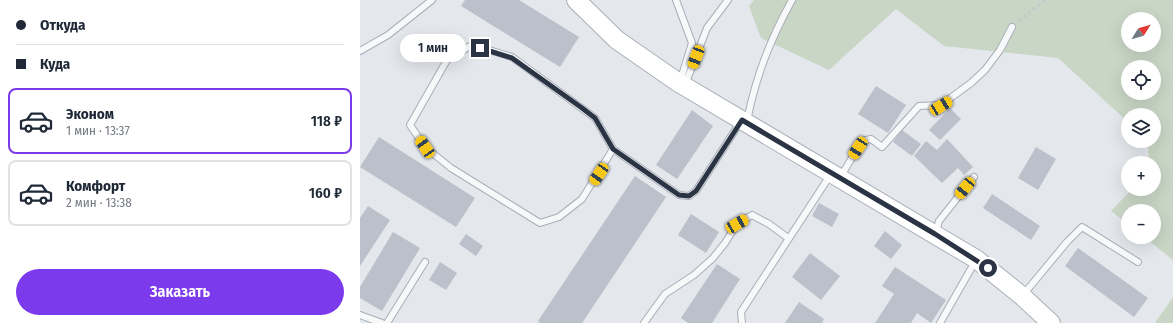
<!DOCTYPE html>
<html lang="ru">
<meta charset="utf-8">
<style>
body{margin:0;font-family:"Fira Sans Condensed",sans-serif;background:#f2f2f3;color:#1f2937;height:100vh;display:flex;flex-direction:column;font-size:15px;white-space:nowrap}
*{box-sizing:border-box;margin:0}
p{font-size:13px;color:#747a83}
.icon{flex:none;width:22px;height:22px;fill:none;stroke:currentColor;stroke-width:2;stroke-linecap:round;stroke-linejoin:round}
.map{position:relative;flex:1;overflow:hidden}
.sheet{display:flex;flex-direction:column;background:#fff;width:360px}
.sheet>*{flex:none}
.hud{display:grid;align-content:center;height:88px;padding:0 16px;background:#fff}
.needle{width:26px;rotate:53deg}
.fabs{position:absolute;left:761px;top:12px;display:grid;gap:8px}
.fabs a{display:grid;place-items:center;width:40px;height:40px;border-radius:50%;background:#fff;box-shadow:0 4px 16px #0002;font-size:20px}
.end{position:absolute;width:18px;height:18px;margin:-9px;border:5px solid #2b3445;background:#fff;box-shadow:0 0 0 2px #fff}
.from{border-radius:50%}
.bubble{position:absolute;height:28px;border-radius:14px;background:#fff;box-shadow:0 4px 16px #0002;font-size:13px;font-weight:600;line-height:28px;text-align:center}
.car{position:absolute;width:12px;height:24px;margin:-12px -6px;border-radius:5px;box-shadow:0 0 3px 1px #0007;background:linear-gradient(#f5c518 24%,#345 0 40%,#f5c518 0 76%,#345 0 86%,#f5c518 0)}
.hud b{display:flex;align-items:center;gap:14px;height:38px;font-size:15px}
.hud b+b{border-top:1px solid #e0e1e3}
.hud i{width:10px;height:10px;background:#1f2937}
ul{padding:0;list-style:none}
li{display:flex;align-items:center;gap:12px;height:66px;margin:0 8px 6px;padding:0 8px;border:2px solid #e0e1e3;border-radius:8px}
li div{flex:1}
li b{display:block;font-size:15px}
li em{font-style:normal;font-weight:600}
li.selected{border-color:#7c3aed}
li>.icon{width:36px;height:36px;stroke-width:1.5}
.cta{display:flex;gap:8px;margin-top:auto;padding:8px 16px}
.cta a{flex:1;height:46px;border-radius:24px;background:#7c3aed;color:#fff;font-size:16px;font-weight:600;line-height:46px;text-align:center}
main{display:flex;flex:1;min-height:0}
.map>svg:first-child{display:block}
</style>
<main>
<section class="sheet">
<div class="hud">
<b><i class="from"></i>Откуда</b>
<b><i></i>Куда</b>
</div>
<ul>
<li class="selected"><svg class="icon" aria-label="car" viewBox="0 0 24 24"><path d="M5 17H2v-5l4-1 3-4h7l3 4 3 1v5h-3M9 17h6M6 11h13"/><circle cx="7" cy="17" r="2"/><circle cx="17" cy="17" r="2"/></svg><div><b>Эконом</b><p>1 мин · 13:37</p></div><em>118 ₽</em></li>
<li><svg class="icon" aria-label="car" viewBox="0 0 24 24"><path d="M5 17H2v-5l4-1 3-4h7l3 4 3 1v5h-3M9 17h6M6 11h13"/><circle cx="7" cy="17" r="2"/><circle cx="17" cy="17" r="2"/></svg><div><b>Комфорт</b><p>2 мин · 13:38</p></div><em>160 ₽</em></li>
</ul>
<div class="cta"><a>Заказать</a></div>
</section>
<div class="map">
<svg width="813" height="323" viewBox="0 0 813 323">
<rect width="100%" height="100%" fill="#e4e7ec"/>
<path fill="#c9d6c5" fill-rule="evenodd" d="M394 0H813V260L784 237H794V211H768V224L751 211 772 189H794V163H789L788 141H794V115H768V122L698 58 584 46 536 9 469 70 401 38 389 6ZM768 19H794V45H768ZM768 67H794V93H768Z
M813 297V323H795Z"/>
<path fill="#bbc0ca" d="M105 0H159L219 37 200 67 101 6Z
M516 86 546 105 528 133 498 114Z
M590 108 601 119 580 140 569 130Z
M332 110 353 126 317 179 296 165Z
M542 130 561 144 552 156 533 142Z
M19 137 115 198 96 227 0 167Z
M587 139 613 167 604 175 598 168 582 183 554 156 566 141 577 150Z
M676 147 696 159 678 190 658 178Z
M275 176 306 197 222 323H180L178 321Z
M632 194 680 226 671 240 623 208Z
M459 203 479 214 472 227 452 216Z
M8 206 30 220 0 266V218Z
M331 214 359 232 346 253 318 235Z
M525 231 542 245 531 259 514 246Z
M33 232 60 248 22 311 0 298V287Z
M106 234 123 246 116 256 99 244Z
M718 248 788 298 774 317 705 266Z
M450 253 480 276 461 300 432 277Z
M80 262 97 273 86 290 69 280Z
M357 264 380 279 352 323H328L321 318Z
M535 267 586 300 571 323 557 313 551 323H515L534 294 522 286Z
M439 302 464 319 462 323H425Z"/>
<g fill="none" stroke-linecap="round" stroke-linejoin="round">
<g stroke="#a9aeb7" stroke-width="8">
<path id="lane" d="M316 0 332 43 320 82
M0 51 28 35 72 0
M325 85 347 28 368 0
M387 121C396 76 410 40 432 0
M253 149 222 199 199 217 180 223 91 168 65 147 50 125 87 60 110 46 129 50 152 57 235 118 253 149 319 195 329 196 336 191 381 121
M481 176 502 141 511 139 522 147 559 106 581 105 611 83 625 70 640 50 652 27
M576 232 579 221 614 177
M663 295 707 242 722 227 778 262
M0 315 22 323
M27 323 65 262
M284 323 305 294 334 275 353 258 365 243 377 224 392 215 409 224 428 238
M382 323 381 312 471 174
M580 323 616 260"/>
</g>
<g stroke="#a9aeb7" stroke-width="20">
<path id="secondary" d="M216 0 257 40 319 83 616 259 662 296 691 323"/>
</g>
<path stroke="#c2c5cb" stroke-width="2" stroke-dasharray="3 3" stroke-linecap="butt" d="M659 21 685 0"/>
<use href="#lane" stroke="#f7f8fa" stroke-width="6"/>
<use href="#secondary" stroke="#fff" stroke-width="18"/>
</g>
<g fill="none" stroke-linecap="round" stroke-linejoin="round">
<path stroke="#2b3445" stroke-width="5" d="M120 48 152 58 222 108 235 118 253 149 319 195 329 196 336 191 382 120 575 234 628 268"/>
</g>
</svg>
<div class="fabs">
<a><svg class="needle" viewBox="-14 -14 28 28"><path d="M0-13l5 13h-10z" fill="#e53935"/><path d="M0 13l5-13h-10z" fill="#747a83"/></svg></a>
<a><svg class="icon" aria-label="locate" viewBox="0 0 24 24"><circle cx="12" cy="12" r="6"/><path d="M12 2v4M12 18v4M2 12h4M18 12h4"/></svg></a>
<a><svg class="icon" aria-label="layers" viewBox="0 0 24 24"><path d="M12 4l9 5-9 5-9-5zM3 14l9 5 9-5"/></svg></a>
<a>+</a>
<a>−</a>
</div>
<i class="end from" style="left:628px;top:268px"></i>
<i class="end" style="left:120px;top:48px"></i>
<div class="bubble" style="left:40px;top:34px;width:66px">1 мин</div>
<i class="car" style="left:336px;top:57px;rotate:201deg"></i>
<i class="car" style="left:581px;top:106px;rotate:59deg"></i>
<i class="car" style="left:65px;top:147px;rotate:326deg"></i>
<i class="car" style="left:498px;top:148px;rotate:213deg"></i>
<i class="car" style="left:239px;top:174px;rotate:214deg"></i>
<i class="car" style="left:605px;top:188px;rotate:219deg"></i>
<i class="car" style="left:377px;top:224px;rotate:60deg"></i>
</div>
</main>
